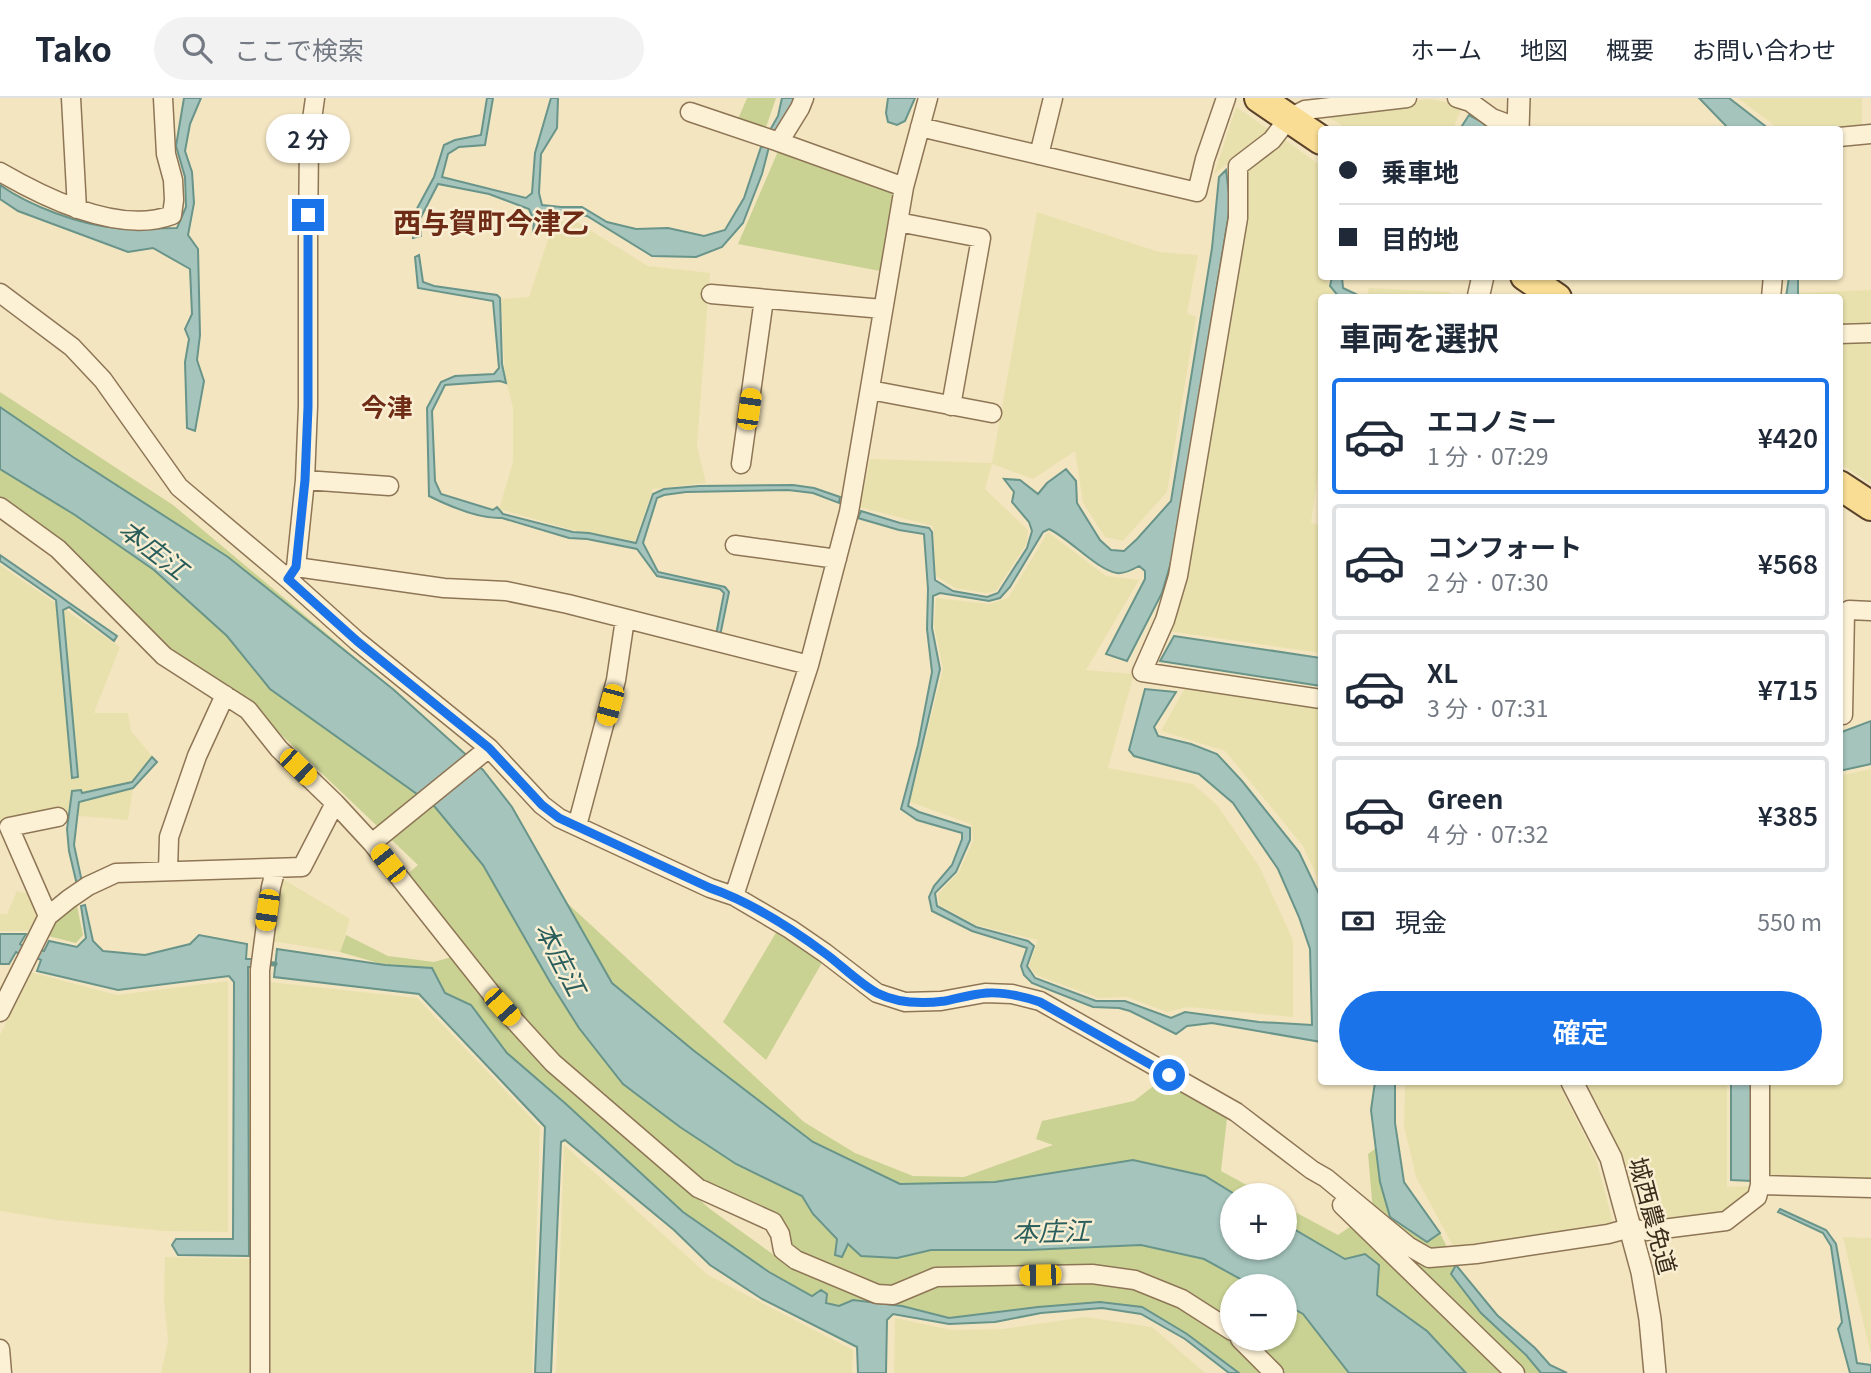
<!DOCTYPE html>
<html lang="ja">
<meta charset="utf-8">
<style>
body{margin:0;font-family:Georgia,"Noto Sans JP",serif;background:#f2f2f3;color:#1f2937;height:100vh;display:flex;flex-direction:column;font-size:26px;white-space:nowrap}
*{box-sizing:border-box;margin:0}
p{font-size:23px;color:#747a83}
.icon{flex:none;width:38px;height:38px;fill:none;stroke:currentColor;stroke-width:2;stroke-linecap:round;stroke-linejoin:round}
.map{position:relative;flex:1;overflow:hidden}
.panel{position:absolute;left:1318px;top:196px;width:525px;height:791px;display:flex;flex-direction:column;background:#fff;border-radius:7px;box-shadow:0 2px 5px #0004}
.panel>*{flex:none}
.guide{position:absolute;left:1318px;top:28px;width:525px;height:154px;border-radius:7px;box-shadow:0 2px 5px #0004;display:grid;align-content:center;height:154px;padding:0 21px;background:#fff}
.tools{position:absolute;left:1220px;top:1085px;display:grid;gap:14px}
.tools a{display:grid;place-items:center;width:77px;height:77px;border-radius:50%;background:#fff;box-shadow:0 2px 5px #0004;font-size:35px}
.end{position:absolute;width:32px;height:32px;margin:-16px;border:9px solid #1a73e8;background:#fff;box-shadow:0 0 0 4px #fff}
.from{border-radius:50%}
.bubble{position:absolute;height:49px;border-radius:24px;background:#fff;box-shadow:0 2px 5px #0004;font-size:23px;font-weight:600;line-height:49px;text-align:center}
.car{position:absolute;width:21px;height:42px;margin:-21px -10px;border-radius:9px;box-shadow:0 0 5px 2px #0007;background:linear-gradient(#f5c518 24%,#345 0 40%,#f5c518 0 76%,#345 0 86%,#f5c518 0)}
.guide b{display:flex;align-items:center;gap:24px;height:66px;font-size:26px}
.guide b+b{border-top:2px solid #e0e1e3}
.guide i{width:18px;height:18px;background:#1f2937}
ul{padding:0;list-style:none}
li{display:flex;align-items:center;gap:21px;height:116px;margin:0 14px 10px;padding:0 7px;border:4px solid #e0e1e3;border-radius:7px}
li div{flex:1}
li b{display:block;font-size:26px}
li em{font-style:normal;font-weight:600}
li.selected{border-color:#1a73e8}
li>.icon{width:63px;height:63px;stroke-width:1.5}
h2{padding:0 21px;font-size:32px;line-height:84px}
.pay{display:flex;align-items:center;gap:18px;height:77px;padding:0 21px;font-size:26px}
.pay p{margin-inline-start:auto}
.cta{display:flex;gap:14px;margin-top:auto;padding:14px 21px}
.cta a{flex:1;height:80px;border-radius:42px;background:#1a73e8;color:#fff;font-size:28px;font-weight:600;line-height:80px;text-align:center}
header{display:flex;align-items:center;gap:42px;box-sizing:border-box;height:98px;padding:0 35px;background:#fff;border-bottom:2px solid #e0e1e3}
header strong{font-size:33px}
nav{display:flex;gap:38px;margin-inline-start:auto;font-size:24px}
.search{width:490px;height:63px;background:#f2f2f3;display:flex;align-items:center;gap:18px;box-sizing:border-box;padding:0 24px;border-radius:38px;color:#747a83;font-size:26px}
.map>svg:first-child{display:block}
</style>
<header>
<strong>Tako</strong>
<div class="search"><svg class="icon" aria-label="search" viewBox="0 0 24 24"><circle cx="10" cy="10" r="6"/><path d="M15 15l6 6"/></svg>ここで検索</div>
<nav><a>ホーム</a><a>地図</a><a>概要</a><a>お問い合わせ</a></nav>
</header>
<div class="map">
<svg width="1871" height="1275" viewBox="0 0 1871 1275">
<rect width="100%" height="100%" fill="#f3e5c0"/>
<path fill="#e9e1ad" d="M1738 0H1862V27L1820 31H1779Z
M1429 1 1463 7 1453 31H1348L1330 20 1353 10Z
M1236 9 1271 33 1214 76Z
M1284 41 1321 68V178L1326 179V182L1336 199 1321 200V354L1311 425 1321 427V555L1168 533 1187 472 1246 125 1244 71Z
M1037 114 1159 154 1198 157 1187 215 1196 219 1167 394 1123 443 1105 439 1083 405 1075 353 1033 381 992 366 985 391 1028 432 1027 445 996 493 986 495 955 490 936 478 933 428 859 409 870 361 992 365Z
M554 123 577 124 648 168 710 175 697 348 706 385 653 391 635 443 573 432 499 411 513 364V310L505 277 501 201 529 199Z
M1369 190 1450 194V199H1367Z
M1871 192V229L1839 230V200H1800V195Z
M1871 241V386L1839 365V242Z
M1048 434 1106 478 1139 482 1086 572 1134 576 1108 670 1193 686 1217 707 1259 768 1293 842V919L1188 909 1167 914 1127 899 1099 900 1036 877 1029 868 1038 842 976 827 939 807 938 796 959 774 973 743 971 726 910 704 943 570 934 528 936 500 990 506 1008 500Z
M0 467 120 549 94 615H128L131 633 157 664 133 690 128 722 56 716 0 727Z
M1186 588 1321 608V788L1303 748 1225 653 1161 633Z
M1871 671V1082L1766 1078V984H1839V678Z
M281 780 350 821 340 854 271 843Z
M17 793 30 796 39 820 30 833H0V816H7Z
M30 874 117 897 228 883V1134L164 1133 56 1122 0 1113V937Z
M270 884 417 900 540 1029 532 1275H267Z
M1405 984H1558L1596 1061 1613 1124 1455 1152 1416 1079 1404 1028Z
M1586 984H1727V1089L1751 1088V1098L1715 1119 1643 1122 1621 1053Z
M564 1047 708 1177 853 1252 852 1275H556Z
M1843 1139 1871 1140V1253H1870Z
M165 1159 252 1161 251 1275H161L168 1243 164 1202Z
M1085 1219 1152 1229 1205 1275H894L895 1220 952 1232 1003 1231Z"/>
<path fill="#c9d293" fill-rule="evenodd" d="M747 0H776L764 35 736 26Z
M779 51 896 95 880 173 738 146Z
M0 294 173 407 394 592 483 672 512 709 565 803 804 1024 855 1055 913 1078 964 1079 1053 1047 1036 1041 1042 1023 1134 1003 1164 980 1227 1020 1221 1073 1265 1097 937 1107 819 1063 589 873 493 693 0 325Z
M0 371 75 417 154 472 227 538 270 591 435 709 483 767 550 884 680 1029 736 1066 802 1098 813 1116 837 1141 848 1146 897 1160 931 1152 1141 1147 1232 1150 1315 1202 1378 1275H1239L1187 1236 1142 1209 1100 1204 1038 1209 949 1220 902 1208 854 1202 839 1208 826 1204 827 1196 821 1192 813 1198 769 1174 683 1114 566 1006 507 955 471 907 445 895 432 870 385 867 340 854 346 837 388 858 434 864 455 858 398 784 418 767 251 608 167 552 68 447 0 399ZM649 1056 700 1087 779 1121 787 1148 774 1157 710 1111ZM1232 1188H1284V1241H1232Z
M77 808 83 837 76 845 48 838 57 820Z
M777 833 823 863 766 962 723 924Z
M1376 1050 1380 1084 1427 1144 1440 1135 1456 1167 1451 1177 1541 1275H1442L1340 1171 1285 1138 1284 1108 1338 1137 1373 1113 1368 1056Z"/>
<path fill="#a4c4bc" stroke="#69948a" stroke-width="2" d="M184 0H201L190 26 185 53 192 74 194 105 188 137 198 151 200 237 197 262 204 283 195 333 187 330 185 264 189 241 185 231 192 216 190 171 153 150 128 154 18 113 0 101V87C30 108 80 127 117 130 136 132 157 130 177 130L186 109 185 79 176 48Z
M487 0H493L485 47 459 49 448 56 442 79 526 100 532 95 535 55 551 0H558L557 30 541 56 539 95 542 107 561 109H582L607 124 636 131 668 130 704 138 725 132 744 100 761 49H769L762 76 743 125 722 149 696 159 652 158 587 118 566 115 550 121 533 134 534 123 529 111 489 96 438 86 420 121 421 138 413 140V118L434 79 444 47 455 42 481 37Z
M782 0H799L775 36 769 34 778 18Z
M888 0H915L905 23 897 27 888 24 886 15Z
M1699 0H1729L1769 31H1729Z
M1469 17 1482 24 1489 31H1460Z
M1226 72 1230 105 1228 121 1174 454 1162 495 1127 563 1106 556 1145 481V473L1139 468C1132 472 1124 476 1117 475 1097 472 1070 441 1049 431L1043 434 1010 489 1000 500 989 503 940 495 933 498 932 530 940 571 908 708 919 714 970 730V742L956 774 935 795 937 808 976 829 1028 843 1034 848 1027 868 1035 880 1096 903H1125L1171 920 1185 914 1259 924 1312 927 1310 851 1299 819 1278 771 1233 705 1199 676 1134 658 1129 652 1145 591 1176 594 1154 629 1158 638 1191 646 1217 656 1242 683 1299 754 1321 800V944L1212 925 1187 928 1176 936 1130 913 1119 910 1093 909 1032 885 1024 877 1021 868 1027 850 972 833 932 813 929 799 934 788 952 767 962 741V735L917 722 901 711 918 647 932 574 927 531 928 491 924 436 899 432 858 420 861 413 900 425 929 430 932 434 935 482 953 493 987 499 998 495 1027 450 1032 433 1029 424 1012 404 1014 394 1004 381 1020 382 1038 396 1047 385 1066 371 1076 383 1077 405 1100 442 1111 452 1124 453 1137 441 1171 403 1212 150 1219 79Z
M419 157 423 184 434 188 497 197 500 200 502 266 506 285 500 283 445 287 432 313 435 383 441 396 493 412 497 409 503 416 573 434 589 435 636 445 653 396 664 391 699 388 793 387 814 390 840 399 839 405 813 395 788 392 686 394 664 397 657 400 643 445 658 474 725 489 729 494 720 538 716 537 724 495 720 491 657 478 637 451 587 441 569 440 502 420C479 421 449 408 429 398L427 310 441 284 455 278 494 276 499 270 493 203 418 190 415 159Z
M1332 179H1342L1343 190 1362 199H1339L1330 188Z
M1789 179H1798V199H1786Z
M0 309 73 359 228 459 394 592 483 672 512 709 612 885 693 952 813 1044 900 1086 995 1084 1133 1062 1205 1078 1236 1097H1232V1150H1284L1285 1126 1345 1161 1365 1156 1379 1167 1377 1197 1427 1233 1466 1275H1349L1303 1216 1285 1206 1284 1188H1253L1204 1161 1141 1147 1028 1152H931L897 1160 861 1158 848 1146 842 1159 835 1157 837 1141 813 1116 802 1098 736 1066 680 1029 623 986 579 930 550 884 483 767 435 709 270 591 227 538 154 472 75 417 0 371Z
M0 457 117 538 114 543 69 509 63 512 78 679 72 680 56 502 0 463Z
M1174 538 1321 560V588L1160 563Z
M1871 623V666L1839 673V635Z
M152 659 157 664 133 690 79 704 74 747 82 784 77 787 69 753 67 731 72 693 81 692 82 695 132 684Z
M85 807 93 843 103 853 145 857 190 846 199 837 247 846 246 861H253L252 869H248L249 1158 178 1157 172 1147 176 1141H233L234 884 229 878 118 892 37 873 41 862 37 860 40 852 44 853 49 843 77 849 86 840 81 808Z
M0 836H26L20 846 24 849 20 856 16 854 9 866H0Z
M277 851 385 867 432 870 445 895 471 907 507 955 566 1006 683 1114 769 1174 812 1198 821 1192 827 1196 826 1205 839 1208 853 1202 902 1208 949 1220 1038 1209 1100 1204 1142 1209 1187 1236 1239 1275H1229L1185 1241 1141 1216 1102 1210 1041 1215 995 1224 949 1226 893 1216 887 1222 886 1275H858L857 1249 762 1201 710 1167 674 1132 565 1042 561 1044 551 1275H535L545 1029 419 896 274 879Z
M1375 984H1395V1025L1404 1084 1440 1135 1427 1144 1390 1119 1380 1084 1371 1012Z
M1731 984H1751V1083L1731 1082Z
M1780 1111 1826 1132 1836 1146 1857 1265 1871 1267V1275H1850L1838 1231 1842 1224 1831 1148 1823 1135 1778 1114Z
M1456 1167 1497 1217 1535 1250 1550 1267 1567 1275H1541L1526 1257 1481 1215 1451 1176Z"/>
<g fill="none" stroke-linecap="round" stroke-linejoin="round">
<path stroke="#69948a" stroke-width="5" d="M262 865 275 866"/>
<g stroke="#8e7556" stroke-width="21">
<path id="minor" d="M71 0 77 111
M804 0 800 10 779 44 904 89
M1457 0 1470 4 1492 20 1519 30
M690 14 779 44
M920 29 1197 94 1205 61 1226 0
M1839 39 1871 36
M1039 57 1053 0
M0 74C45 100 120 137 172 117L174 102 173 82 166 56 163 0
M898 124 981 140 951 308
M0 195 72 249 103 282 179 389 288 481 357 543 489 650 542 707 559 720 710 790 734 798 790 831 825 855 877 895 905 904 941 903 985 895 1012 896 1040 903 1236 1014 1312 1072 1326 1080 1408 1148 1429 1160 1476 1156 1608 1136 1630 1130 1647 1133 1726 1123 1757 1099 1760 1087V984
M711 196 883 211
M1771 200 1773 178
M1839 236 1871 235
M870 292 992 315
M741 366 764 201
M305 382 389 388
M0 409 58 451 164 558 248 612 279 651 335 705 372 745 502 909 553 965 698 1090 773 1124 780 1136 783 1152 796 1162 877 1196 893 1197 936 1179 1092 1176 1135 1182 1182 1201 1232 1233
M735 447 837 461
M296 469 444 490 506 493 568 506 809 567
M291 477 296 469 305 382 308 308V142L309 43 315 0
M1321 601 1142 574 1165 522 1178 478 1238 120V68L1272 42 1289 20 1305 12 1407 0
M1843 617 1845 515 1849 512 1871 513
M577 728 616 582 625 521
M372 745 489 650
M168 772 169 739 197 658 225 597
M734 798 809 567 849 414 904 89 928 0
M48 818 9 729 58 719
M0 914 48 818 69 801 88 788 116 775 302 769 335 705
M1760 1087 1871 1090
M1342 1107 1515 1275
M1240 1241 1274 1275
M0 1251 2 1275
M260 1275V872L271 789 276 770"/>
</g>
<g stroke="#8e7556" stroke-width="24">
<path id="tertiary" d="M1518 32 1519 0
M1478 200 1483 178
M1572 984 1611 1060 1642 1174 1650 1221 1655 1275"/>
</g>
<g stroke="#5b432b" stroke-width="32">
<path id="primary" d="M1259 0 1321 42
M1525 178 1557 200
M1839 387 1871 408"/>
</g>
<use href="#minor" stroke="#fcf1d5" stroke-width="18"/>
<use href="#tertiary" stroke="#fcf1d5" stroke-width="21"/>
<use href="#primary" stroke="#fadd94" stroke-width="28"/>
</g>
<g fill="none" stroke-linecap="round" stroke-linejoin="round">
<path stroke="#1a73e8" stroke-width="9" d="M308 117V309L305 382 296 469 288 481 357 543 489 650 542 707 559 720 710 790C751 804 791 830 826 856 841 867 860 886 877 895 897 905 923 906 945 903 959 900 973 896 987 895 1006 894 1022 898 1040 904L1169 977"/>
</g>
<g text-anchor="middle" stroke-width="5" stroke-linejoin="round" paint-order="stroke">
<g font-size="24" fill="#3c2c1c" stroke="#f9eed1">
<text transform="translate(1652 1118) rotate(75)" y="8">城西農免道</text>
</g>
<g font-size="26" font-weight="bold" fill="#6e2b16" stroke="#f9eed1">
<text x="387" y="319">今津</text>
</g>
<g font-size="26" font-style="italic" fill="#295e5c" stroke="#f9eed1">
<text transform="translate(153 452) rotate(38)" y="9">本庄江</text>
<text transform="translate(560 861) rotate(63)" y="9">本庄江</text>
<text transform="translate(1051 1134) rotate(-1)" y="9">本庄江</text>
</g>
<g font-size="28" font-weight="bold" fill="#6e2b16" stroke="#f9eed1">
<text x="491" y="135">西与賀町今津乙</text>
</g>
</g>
</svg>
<div class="tools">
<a>+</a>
<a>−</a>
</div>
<i class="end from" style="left:1169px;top:977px"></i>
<i class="end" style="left:308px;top:117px"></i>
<div class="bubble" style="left:266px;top:16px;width:84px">2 分</div>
<i class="car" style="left:749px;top:311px;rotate:8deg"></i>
<i class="car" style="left:610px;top:607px;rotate:195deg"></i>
<i class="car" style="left:298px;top:669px;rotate:134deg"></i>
<i class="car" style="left:388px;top:765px;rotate:322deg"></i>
<i class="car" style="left:267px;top:812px;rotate:188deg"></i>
<i class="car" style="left:502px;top:909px;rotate:138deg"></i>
<i class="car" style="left:1040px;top:1177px;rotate:269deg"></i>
<div class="guide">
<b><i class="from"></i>乗車地</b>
<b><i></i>目的地</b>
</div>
<section class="panel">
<h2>車両を選択</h2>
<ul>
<li class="selected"><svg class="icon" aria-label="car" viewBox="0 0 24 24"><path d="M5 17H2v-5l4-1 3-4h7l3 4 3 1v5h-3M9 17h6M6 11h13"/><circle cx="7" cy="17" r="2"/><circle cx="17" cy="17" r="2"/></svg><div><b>エコノミー</b><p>1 分 · 07:29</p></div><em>¥420</em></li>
<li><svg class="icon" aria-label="car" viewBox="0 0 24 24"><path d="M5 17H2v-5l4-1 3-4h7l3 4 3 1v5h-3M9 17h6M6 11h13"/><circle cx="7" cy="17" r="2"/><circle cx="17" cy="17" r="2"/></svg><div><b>コンフォート</b><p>2 分 · 07:30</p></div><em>¥568</em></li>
<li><svg class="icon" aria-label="car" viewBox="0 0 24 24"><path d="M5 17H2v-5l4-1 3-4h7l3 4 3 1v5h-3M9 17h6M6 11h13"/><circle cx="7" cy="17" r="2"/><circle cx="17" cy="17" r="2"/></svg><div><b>XL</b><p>3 分 · 07:31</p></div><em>¥715</em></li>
<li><svg class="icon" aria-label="car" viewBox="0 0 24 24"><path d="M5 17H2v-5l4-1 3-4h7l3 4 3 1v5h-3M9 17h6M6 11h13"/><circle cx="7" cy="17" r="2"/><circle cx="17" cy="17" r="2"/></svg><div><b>Green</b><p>4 分 · 07:32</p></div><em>¥385</em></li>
</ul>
<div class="pay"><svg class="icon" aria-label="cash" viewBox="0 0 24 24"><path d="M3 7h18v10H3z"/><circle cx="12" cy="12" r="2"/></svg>現金<p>550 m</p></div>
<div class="cta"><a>確定</a></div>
</section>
</div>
